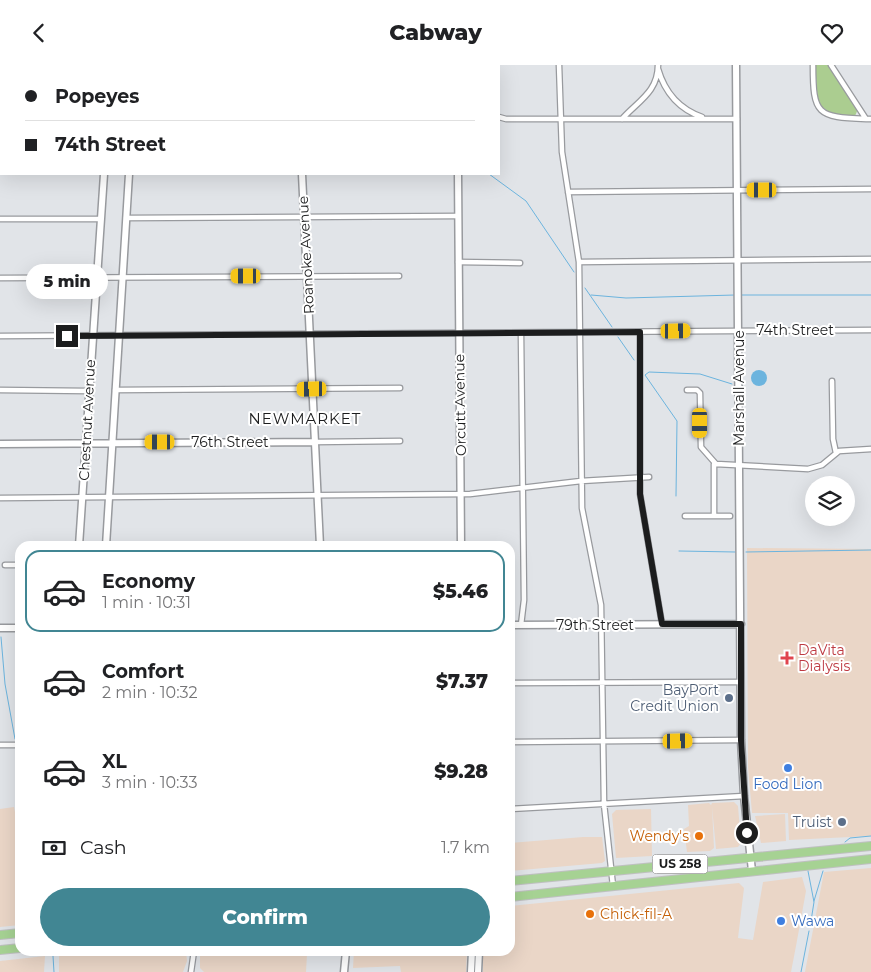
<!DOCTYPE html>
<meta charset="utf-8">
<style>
body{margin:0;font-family:Montserrat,sans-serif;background:#f2f2f2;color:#202124;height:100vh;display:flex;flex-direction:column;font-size:19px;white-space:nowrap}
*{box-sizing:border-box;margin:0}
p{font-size:16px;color:#757577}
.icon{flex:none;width:28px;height:28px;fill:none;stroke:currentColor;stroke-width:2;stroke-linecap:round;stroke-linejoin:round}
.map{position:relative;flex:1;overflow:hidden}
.details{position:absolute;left:15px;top:476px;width:500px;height:415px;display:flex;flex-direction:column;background:#fff;border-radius:15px;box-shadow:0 5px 20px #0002}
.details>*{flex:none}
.guide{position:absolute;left:0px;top:0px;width:500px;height:110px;box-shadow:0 5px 20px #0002;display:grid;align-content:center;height:110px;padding:0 25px;background:#fff}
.tools{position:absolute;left:805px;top:411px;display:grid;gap:10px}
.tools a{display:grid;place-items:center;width:50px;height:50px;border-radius:50%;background:#fff;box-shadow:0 5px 20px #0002;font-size:25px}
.end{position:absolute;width:22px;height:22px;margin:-11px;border:6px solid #1c1d1e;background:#fff;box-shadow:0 0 0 2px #fff}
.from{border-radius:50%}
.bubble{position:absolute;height:35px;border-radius:18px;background:#fff;box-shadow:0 5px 20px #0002;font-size:16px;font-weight:800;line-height:35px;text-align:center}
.car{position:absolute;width:15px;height:30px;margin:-15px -8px;border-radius:6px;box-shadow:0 0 4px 1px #0007;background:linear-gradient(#f5c518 24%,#345 0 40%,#f5c518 0 76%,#345 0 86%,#f5c518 0)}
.guide b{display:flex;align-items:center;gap:18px;height:48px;font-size:19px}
.guide b+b{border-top:1px solid #e0e0e0}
.guide i{width:12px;height:12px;background:#202124}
ul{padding:9px 0 0;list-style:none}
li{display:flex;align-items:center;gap:15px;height:82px;margin:0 10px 8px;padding:0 15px;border:2px solid transparent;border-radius:15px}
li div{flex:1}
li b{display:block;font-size:19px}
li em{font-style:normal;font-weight:800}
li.current{border-color:#418693}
li>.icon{width:45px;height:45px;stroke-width:1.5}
.pay{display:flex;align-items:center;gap:12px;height:55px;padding:0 25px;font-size:19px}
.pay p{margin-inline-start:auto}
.action{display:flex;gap:10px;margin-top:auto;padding:10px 25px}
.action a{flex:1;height:58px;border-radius:30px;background:#418693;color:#fff;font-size:20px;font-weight:800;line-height:58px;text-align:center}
header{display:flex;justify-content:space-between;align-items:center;height:65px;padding:0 25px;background:#fff;font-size:22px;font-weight:800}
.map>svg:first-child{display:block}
</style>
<header><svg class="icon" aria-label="back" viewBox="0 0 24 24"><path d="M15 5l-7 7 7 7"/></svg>Cabway<svg class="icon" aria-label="heart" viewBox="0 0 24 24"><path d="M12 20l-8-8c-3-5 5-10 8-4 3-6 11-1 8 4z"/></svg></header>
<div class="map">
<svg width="871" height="907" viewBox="0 0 871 907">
<rect width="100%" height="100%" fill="#e1e4e8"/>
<path fill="#ead6c7" d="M747 483 871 484V771L789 775 788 748H752L748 702Z
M734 737 738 741 741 778 738 782 716 784 712 742 714 783 710 786 687 787 684 764 689 761 688 740 709 738 711 740 712 738Z
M14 742 20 773V860L0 862V744Z
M651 744 652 791 616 793 612 749 616 745Z
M785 749 786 776 761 778 755 751Z
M583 772H602L605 796 602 798 510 806V778Z
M871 803V907H805L824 807Z
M802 812 806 826 796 881 753 875 763 817Z
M739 818 744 823 738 873 796 881 791 907H483V886H510V841Z
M91 886H186L187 896 183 907H59V889Z
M200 886H340V888L307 889 306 907H204L200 903Z
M354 886H467L466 907H401L400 901 353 903Z
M45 891 44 907H0V896Z"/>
<path fill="#abcd90" d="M815 0H829L858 44 855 51 832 49 818 39Z"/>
<path fill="#6cb4de" d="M751 313a8 8 0 1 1 16 0a8 8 0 1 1-16 0Z"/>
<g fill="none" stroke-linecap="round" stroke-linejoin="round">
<path stroke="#6cb4de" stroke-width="1" d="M16 1V0
M0 53 1 48
M489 109 526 136 574 207
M585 223 612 262
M591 230 626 233 735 230
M742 230H871
M618 272 634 295
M676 431 677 356 645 310 649 307 700 309 732 319
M679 486 735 487
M746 487 871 485
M1 572 5 619 15 674
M18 689 20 703
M845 777 850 773 871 771
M808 806 814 837 811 856
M814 836 823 806
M53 891 54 907
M801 907 809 866"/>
<g stroke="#989a9e" stroke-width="7">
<path id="street" d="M559 0 562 87 579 197 582 443 601 540 604 739 613 821
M813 0C813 50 817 52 866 54
M831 0 866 54H871
M375 1V0
M658 4C665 28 679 44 702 52
M499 52 506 54H737
M622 54C638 36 658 27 658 0
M568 127 871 124
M126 153 458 151
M0 154H99
M458 197 520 198
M579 197 871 194
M0 213 399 211
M640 267V429L662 559
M521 268 524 535 521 560
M0 271 871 265
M832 316 833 374 836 388
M0 325 88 326
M115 325 400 323
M687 325H697L700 328 701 382 716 399 808 404 822 400 839 386 871 384
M315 377 400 376
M0 433 470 429 581 416 649 412
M685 451H730
M714 451V399
M5 500H20
M510 618 741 617
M510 677 741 675
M0 680H20
M510 744 744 731
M191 907 194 886"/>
</g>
<g stroke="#989a9e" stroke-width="9">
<path id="secondary" d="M298 0V1
M457 0V1
M736 0 741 675 744 731 752 806
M122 1 123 0
M139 1V0
M302 109 320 481
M458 109 461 481
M0 379 315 377
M79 481 104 109
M106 481 129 109
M510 560 741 559
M0 563H20
M344 907 346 886
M471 907 472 886
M478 907 479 886"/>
</g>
<g stroke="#bfc0c0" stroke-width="10">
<path id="highway" d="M510 816 871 781
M510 832 871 794
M0 870 20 868
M0 885 20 883"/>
</g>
<use href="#street" stroke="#fff" stroke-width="4.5"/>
<use href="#secondary" stroke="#fff" stroke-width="6"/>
<use href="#highway" stroke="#a6d293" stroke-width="8"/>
</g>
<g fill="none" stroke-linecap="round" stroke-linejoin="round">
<path stroke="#1c1d1e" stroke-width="6" d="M67 271 640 267V429L662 559H741V675L747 768"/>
</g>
<path fill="#e0444e" stroke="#fff" stroke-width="2" d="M784.5 585.5h5v5h5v5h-5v5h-5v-5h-5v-5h5z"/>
<g fill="#5c6f8a" stroke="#fff" stroke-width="2">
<circle cx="729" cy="633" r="5"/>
<circle cx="842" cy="757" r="5"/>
</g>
<g fill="#3f7fe0" stroke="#fff" stroke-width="2">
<circle cx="788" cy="703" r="5"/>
<circle cx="781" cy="856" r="5"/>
</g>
<g fill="#e8710a" stroke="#fff" stroke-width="2">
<circle cx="699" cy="771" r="5"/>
<circle cx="590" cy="849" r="5"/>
</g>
<g text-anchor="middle" stroke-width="4" stroke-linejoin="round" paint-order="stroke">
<rect fill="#fff" stroke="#606162" stroke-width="1" x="652.5" y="789.5" width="55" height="19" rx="4"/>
<g font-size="12" font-weight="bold" fill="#1c1d1e">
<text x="680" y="803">US 258</text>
</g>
<g font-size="14" fill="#1c1d1e" stroke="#fff">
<text transform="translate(306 190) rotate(-93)" y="5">Roanoke Avenue</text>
<text x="795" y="270">74th Street</text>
<text transform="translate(739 323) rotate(-90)" y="5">Marshall Avenue</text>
<text transform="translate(460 340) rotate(-91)" y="5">Orcutt Avenue</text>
<text transform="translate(87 355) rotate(-87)" y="5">Chestnut Avenue</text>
<text x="230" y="382">76th Street</text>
<text x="595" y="565">79th Street</text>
</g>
<g font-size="14" fill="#be3a42" stroke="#fff" text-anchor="start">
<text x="798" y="590">DaVita<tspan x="798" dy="16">Dialysis</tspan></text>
</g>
<g font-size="14" fill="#4e5e75" stroke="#fff" text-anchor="end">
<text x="719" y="630">BayPort<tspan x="719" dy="16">Credit Union</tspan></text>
<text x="832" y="762">Truist</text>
</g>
<g font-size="14" fill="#366cbe" stroke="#fff">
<text x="788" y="724">Food Lion</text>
<text x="791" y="861" text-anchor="start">Wawa</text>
</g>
<g font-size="14" fill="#c56008" stroke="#fff" text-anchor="end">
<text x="689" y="776">Wendy's</text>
<text x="600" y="854" text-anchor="start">Chick-fil-A</text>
</g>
<g font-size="15" letter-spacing="1" fill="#1c1d1e" stroke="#fff">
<text x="305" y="359">NEWMARKET</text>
</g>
</g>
</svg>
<div class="tools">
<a><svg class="icon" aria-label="layers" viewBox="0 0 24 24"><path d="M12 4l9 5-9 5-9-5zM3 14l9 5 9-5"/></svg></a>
</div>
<i class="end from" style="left:747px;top:768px"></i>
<i class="end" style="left:67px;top:271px"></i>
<div class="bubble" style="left:26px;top:199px;width:82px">5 min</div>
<i class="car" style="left:762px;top:125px;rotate:270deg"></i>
<i class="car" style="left:246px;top:211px;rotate:270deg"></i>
<i class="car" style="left:676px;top:266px;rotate:89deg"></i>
<i class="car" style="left:312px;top:324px;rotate:269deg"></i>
<i class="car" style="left:700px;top:358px;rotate:180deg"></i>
<i class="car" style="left:160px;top:377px;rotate:270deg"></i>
<i class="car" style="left:678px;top:676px;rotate:89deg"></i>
<div class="guide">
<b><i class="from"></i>Popeyes</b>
<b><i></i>74th Street</b>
</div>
<section class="details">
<ul>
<li class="current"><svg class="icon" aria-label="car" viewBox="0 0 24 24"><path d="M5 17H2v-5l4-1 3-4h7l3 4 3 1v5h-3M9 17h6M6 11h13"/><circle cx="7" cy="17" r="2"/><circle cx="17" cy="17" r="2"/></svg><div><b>Economy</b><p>1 min · 10:31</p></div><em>$5.46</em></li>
<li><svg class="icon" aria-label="car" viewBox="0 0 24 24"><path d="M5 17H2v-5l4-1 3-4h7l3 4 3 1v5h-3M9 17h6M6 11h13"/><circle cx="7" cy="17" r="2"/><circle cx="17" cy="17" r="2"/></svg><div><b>Comfort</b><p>2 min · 10:32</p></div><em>$7.37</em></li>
<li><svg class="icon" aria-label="car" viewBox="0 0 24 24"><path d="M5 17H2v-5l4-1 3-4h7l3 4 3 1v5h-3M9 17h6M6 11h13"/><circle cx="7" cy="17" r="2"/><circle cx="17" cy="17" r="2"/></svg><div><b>XL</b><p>3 min · 10:33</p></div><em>$9.28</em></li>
</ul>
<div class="pay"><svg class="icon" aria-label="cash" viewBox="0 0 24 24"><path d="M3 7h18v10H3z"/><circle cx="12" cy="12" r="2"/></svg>Cash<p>1.7 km</p></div>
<div class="action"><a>Confirm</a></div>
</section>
</div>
